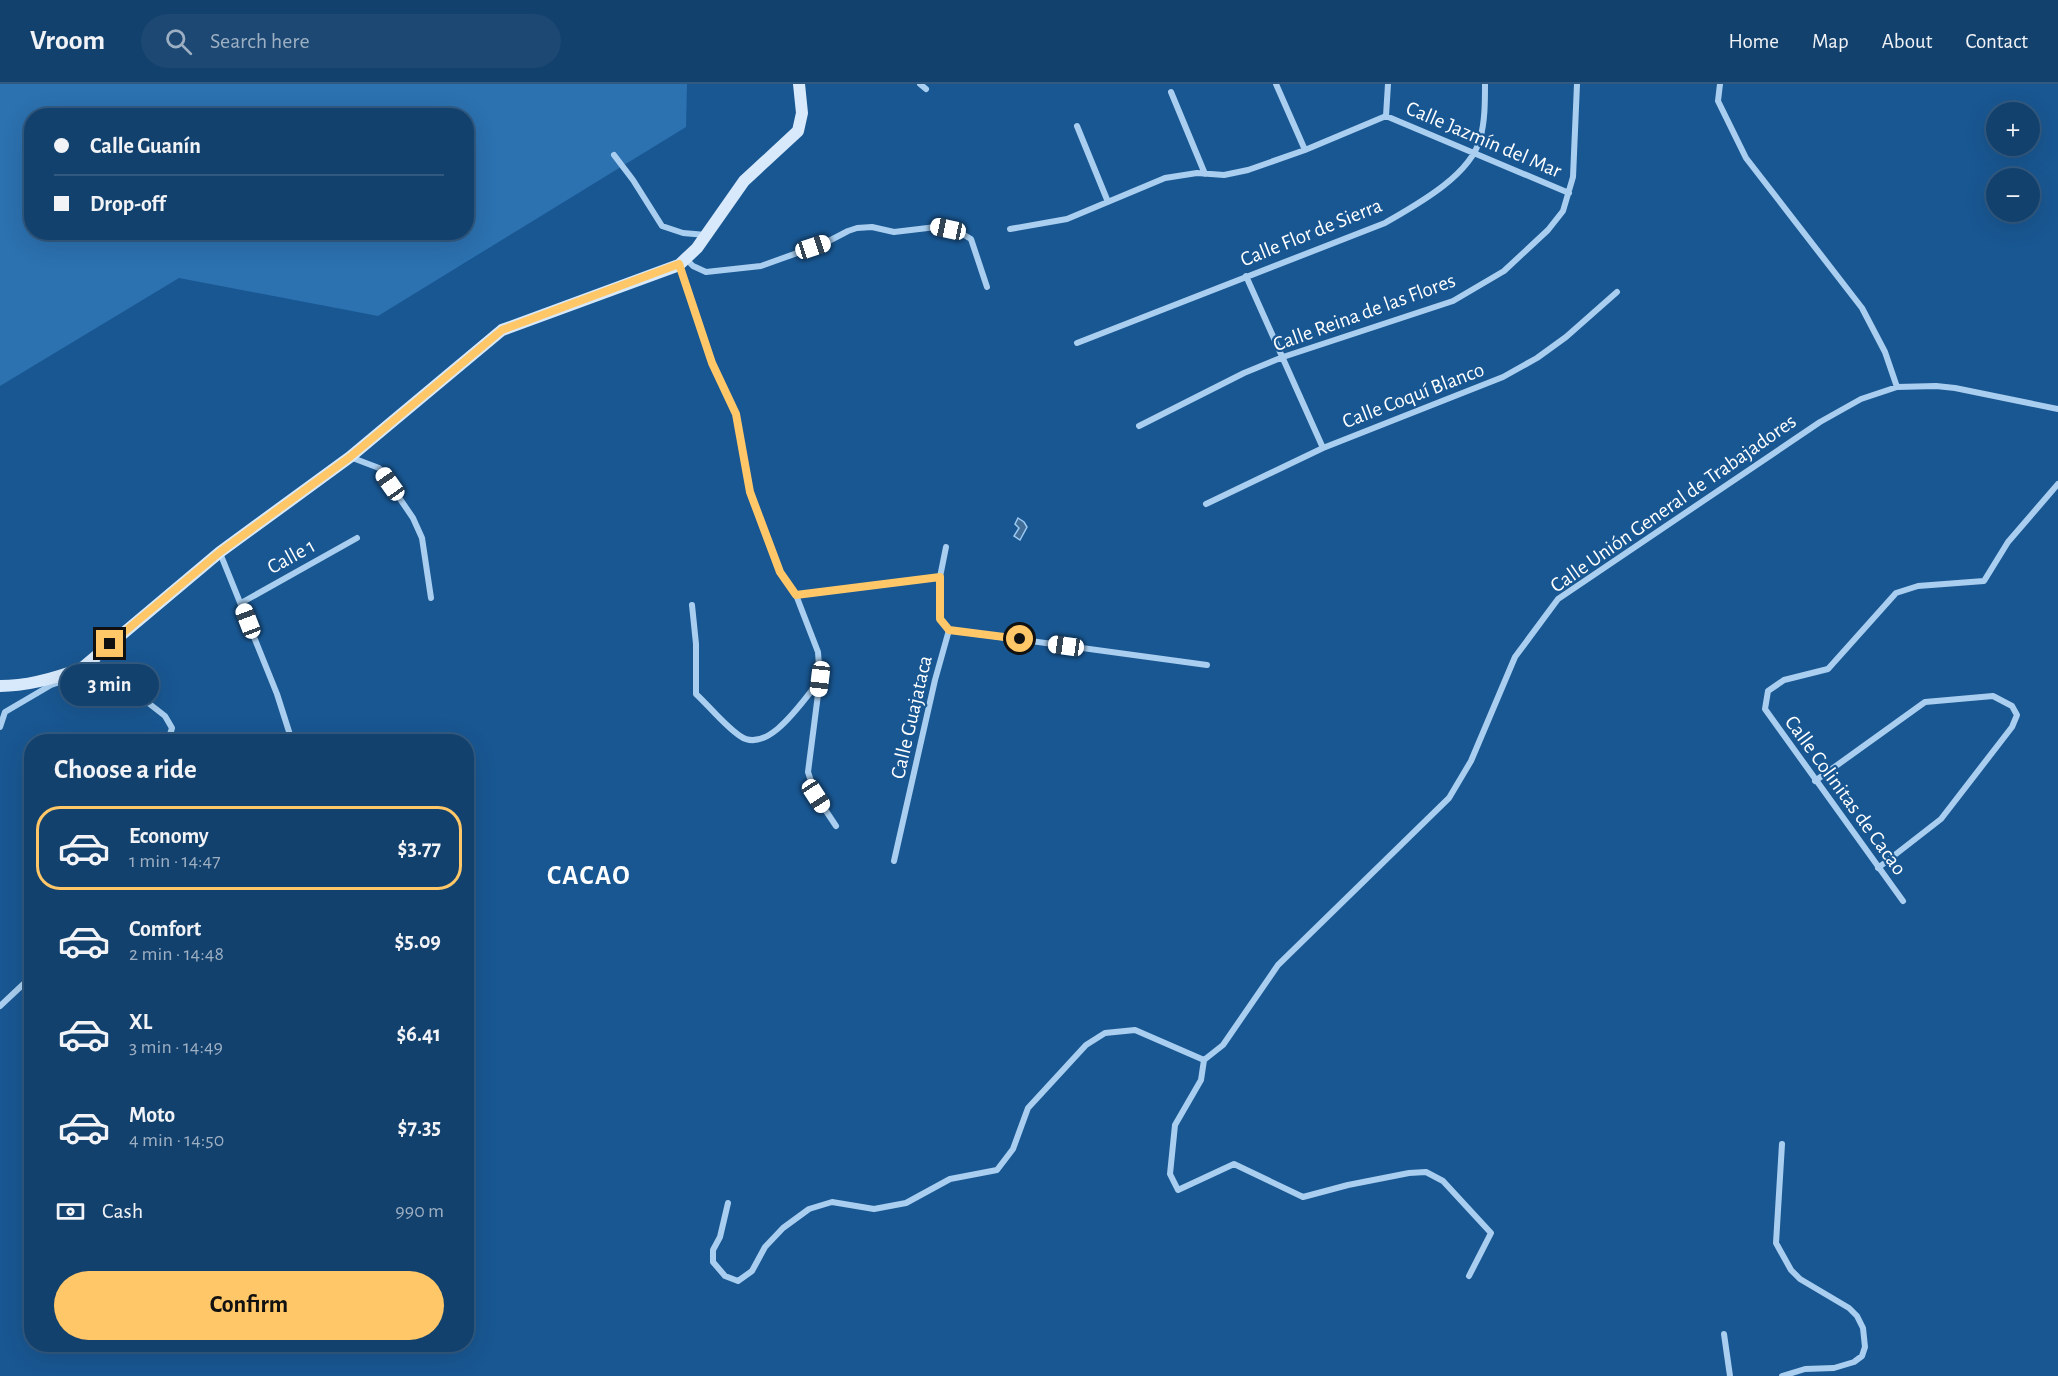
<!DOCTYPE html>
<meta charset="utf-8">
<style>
body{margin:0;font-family:"Alegreya Sans",sans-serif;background:#1c4873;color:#f1f3f6;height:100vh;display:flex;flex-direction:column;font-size:22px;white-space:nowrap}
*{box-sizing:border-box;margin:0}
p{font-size:20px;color:#9dafc2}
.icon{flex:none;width:33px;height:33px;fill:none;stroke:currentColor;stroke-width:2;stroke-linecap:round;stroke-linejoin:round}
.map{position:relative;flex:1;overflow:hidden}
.panel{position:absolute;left:24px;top:650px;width:450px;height:618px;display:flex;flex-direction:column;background:#13416e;border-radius:24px;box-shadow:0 6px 24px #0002,0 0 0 2px #325a81}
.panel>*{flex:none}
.hud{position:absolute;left:24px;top:24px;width:450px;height:132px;border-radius:24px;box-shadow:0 6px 24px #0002,0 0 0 2px #325a81;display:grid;align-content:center;height:132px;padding:0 30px;background:#13416e}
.controls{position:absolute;left:1986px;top:18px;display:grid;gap:12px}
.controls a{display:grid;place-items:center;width:54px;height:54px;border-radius:50%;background:#13416e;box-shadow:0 6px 24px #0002,0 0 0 2px #325a81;font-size:30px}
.end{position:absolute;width:27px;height:27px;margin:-14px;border:8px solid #ffc767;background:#111;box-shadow:0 0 0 3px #111}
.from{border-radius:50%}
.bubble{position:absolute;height:42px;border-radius:21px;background:#13416e;box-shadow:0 6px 24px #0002,0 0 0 2px #325a81;font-size:20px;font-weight:700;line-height:42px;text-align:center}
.car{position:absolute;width:18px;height:36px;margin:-18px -9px;border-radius:8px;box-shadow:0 0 4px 2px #0007;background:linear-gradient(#fff 24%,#345 0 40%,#fff 0 76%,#345 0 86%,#fff 0)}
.hud b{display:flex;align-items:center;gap:21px;height:57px;font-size:22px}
.hud b+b{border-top:2px solid #325a81}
.hud i{width:15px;height:15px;background:#f1f3f6}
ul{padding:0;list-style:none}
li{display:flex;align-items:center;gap:18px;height:84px;margin:0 12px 9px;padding:0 18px;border:3px solid transparent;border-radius:24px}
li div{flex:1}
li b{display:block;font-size:22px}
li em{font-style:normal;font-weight:700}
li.current{border-color:#ffc767}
li>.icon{width:54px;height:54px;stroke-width:1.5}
h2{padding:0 30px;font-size:27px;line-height:72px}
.pay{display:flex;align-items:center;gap:15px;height:66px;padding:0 30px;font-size:22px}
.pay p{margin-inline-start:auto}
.action{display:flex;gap:12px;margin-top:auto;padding:12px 30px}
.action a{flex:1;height:69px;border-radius:36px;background:#ffc767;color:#111;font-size:24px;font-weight:700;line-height:69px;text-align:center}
header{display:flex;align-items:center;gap:36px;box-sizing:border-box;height:84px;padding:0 30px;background:#13416e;border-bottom:2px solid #325a81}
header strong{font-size:28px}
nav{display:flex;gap:33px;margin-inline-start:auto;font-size:21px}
.search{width:420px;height:54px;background:#1c4873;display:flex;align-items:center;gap:15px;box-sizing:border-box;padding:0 21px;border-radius:33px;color:#9dafc2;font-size:22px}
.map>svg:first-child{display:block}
</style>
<header>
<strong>Vroom</strong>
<div class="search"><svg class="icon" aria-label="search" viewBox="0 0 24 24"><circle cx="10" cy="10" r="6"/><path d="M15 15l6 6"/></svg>Search here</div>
<nav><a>Home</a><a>Map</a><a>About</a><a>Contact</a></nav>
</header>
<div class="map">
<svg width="2058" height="1292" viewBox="0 0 2058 1292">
<rect width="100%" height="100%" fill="#195792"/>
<path fill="#2c71b0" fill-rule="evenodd" d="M0 0H687L686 43 378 232 179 194 0 302ZM32 32H466V148H32Z"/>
<path fill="#426e98" stroke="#9ccaf2" stroke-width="1.5" d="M1018 434 1024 438 1027 443 1020 456 1014 452 1019 444 1015 440Z"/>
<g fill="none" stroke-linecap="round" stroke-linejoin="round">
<path stroke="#a9ceef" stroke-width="6" d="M920 0 926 5
M1276 0 1305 66
M1720 0 1718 17 1746 74 1862 224 1885 268 1897 303
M1171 8 1205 90
M1386 32 1388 0
M1077 42 1108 118
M614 71 633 96 662 142 683 149 706 151
M1010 145 1067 135 1165 94 1197 89 1224 91 1248 86 1305 66 1386 32 1569 109
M686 175 693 182 706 188 761 182 825 159 848 147 857 144 872 143 894 148 936 143 959 148 971 155 987 203
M679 181 712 279 736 330 750 408 780 488 796 511 818 568 820 595 808 688 816 712 836 742
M1246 192 1323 364
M1077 259 1385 139C1416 121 1470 92 1480 55 1485 38 1485 18 1485 0
M1139 342 1244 289 1283 273 1453 217 1504 187 1548 146 1563 127 1573 93 1577 0
M350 373 379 384 413 434 422 454 431 514
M1206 420 1323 364 1503 293 1537 274 1566 253 1617 208
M220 469 277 610 292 657
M796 511 940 493
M241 519 357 454
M692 521 696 560V610C710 623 725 642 740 652 768 672 804 615 820 596
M949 546 1207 581
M92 575 165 632 172 644 168 657
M0 643 5 628 51 601 72 594
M1815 697 1925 618 1993 612 2012 622 2017 631 2012 643 1941 735 1878 784
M894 777 935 596 949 546 940 535V493L946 463
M1903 817 1765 625 1768 607 1784 596 1828 585 1896 509 1918 502 1984 497 2008 458 2058 400
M0 922 32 892
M1782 1060 1776 1159 1791 1186 1800 1195 1849 1224 1857 1232 1863 1244 1865 1263 1862 1272 1854 1278 1834 1284 1805 1285 1782 1292
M728 1119 720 1153 713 1166V1178L725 1192 738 1197 752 1187 765 1163 783 1144 809 1125 832 1118 874 1125 906 1119 950 1095 997 1086 1013 1065 1028 1024 1086 961 1105 949 1135 946 1204 976
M1469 1192 1491 1149 1443 1097 1426 1088 1409 1089 1348 1101 1303 1113 1234 1080 1178 1106 1170 1090 1175 1041 1201 996 1204 976 1223 961 1278 881 1449 714 1471 677 1515 573 1558 515 1820 338 1861 315 1897 303 1936 302 1955 304 2058 325
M1724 1250 1730 1292"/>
<path stroke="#d7e9fb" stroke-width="12" d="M0 602C28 602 56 594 82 584L220 468 350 373 502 246 679 181 697 164 744 97 798 47 802 29 799 0"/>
</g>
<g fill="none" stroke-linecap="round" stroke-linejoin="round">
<path stroke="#ffc767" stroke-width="8" d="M110 560 220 468 350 373 502 246 679 180 712 279 736 330 750 408 780 488 796 511 940 493V535L949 546 1020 555"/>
</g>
<g text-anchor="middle" stroke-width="4.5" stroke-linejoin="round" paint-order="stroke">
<g font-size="21" fill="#fff" stroke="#195792">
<text transform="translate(1484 55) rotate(23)" y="7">Calle Jazmín del Mar</text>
<text transform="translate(1311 148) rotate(-22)" y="7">Calle Flor de Sierra</text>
<text transform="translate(1364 228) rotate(-20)" y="7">Calle Reina de las Flores</text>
<text transform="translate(1413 311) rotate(-21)" y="7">Calle Coquí Blanco</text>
<text transform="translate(1673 419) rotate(-35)" y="7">Calle Unión General de Trabajadores</text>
<text transform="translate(291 472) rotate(-29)" y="7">Calle 1</text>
<text transform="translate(911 633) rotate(-77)" y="7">Calle Guajataca</text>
<text transform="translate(1846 711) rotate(54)" y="7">Calle Colinitas de Cacao</text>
</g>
<g font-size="27" font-weight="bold" letter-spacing="1.5" fill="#fff" stroke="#195792">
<text x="589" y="800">CACAO</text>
</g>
</g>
</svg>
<div class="controls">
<a>+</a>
<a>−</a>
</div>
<i class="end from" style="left:1020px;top:555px"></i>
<i class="end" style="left:110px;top:560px"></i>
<div class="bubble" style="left:60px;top:580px;width:99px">3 min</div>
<i class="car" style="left:948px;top:145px;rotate:282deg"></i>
<i class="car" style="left:813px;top:163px;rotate:72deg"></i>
<i class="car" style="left:390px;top:400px;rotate:325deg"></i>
<i class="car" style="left:248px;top:537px;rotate:339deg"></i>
<i class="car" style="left:1066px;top:562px;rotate:278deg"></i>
<i class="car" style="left:820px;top:595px;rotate:187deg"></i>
<i class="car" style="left:816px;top:712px;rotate:147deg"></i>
<div class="hud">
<b><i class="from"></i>Calle Guanín</b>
<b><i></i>Drop-off</b>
</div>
<section class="panel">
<h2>Choose a ride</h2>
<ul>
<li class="current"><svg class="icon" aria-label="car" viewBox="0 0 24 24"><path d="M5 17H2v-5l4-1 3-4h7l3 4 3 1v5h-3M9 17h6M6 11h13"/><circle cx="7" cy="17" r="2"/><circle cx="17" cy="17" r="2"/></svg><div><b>Economy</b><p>1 min · 14:47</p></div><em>$3.77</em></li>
<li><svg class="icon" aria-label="car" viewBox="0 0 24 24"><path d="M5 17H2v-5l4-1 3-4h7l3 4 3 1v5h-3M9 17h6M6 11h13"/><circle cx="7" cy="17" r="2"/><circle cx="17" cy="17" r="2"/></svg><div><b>Comfort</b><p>2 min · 14:48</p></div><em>$5.09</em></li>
<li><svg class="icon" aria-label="car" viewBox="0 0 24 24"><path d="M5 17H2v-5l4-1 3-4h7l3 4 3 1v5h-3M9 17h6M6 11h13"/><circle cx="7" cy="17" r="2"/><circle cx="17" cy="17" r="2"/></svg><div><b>XL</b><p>3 min · 14:49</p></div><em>$6.41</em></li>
<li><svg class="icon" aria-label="car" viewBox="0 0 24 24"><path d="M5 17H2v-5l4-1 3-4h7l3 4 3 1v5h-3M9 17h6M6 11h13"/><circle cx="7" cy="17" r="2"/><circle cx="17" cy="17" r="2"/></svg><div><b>Moto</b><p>4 min · 14:50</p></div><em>$7.35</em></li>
</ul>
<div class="pay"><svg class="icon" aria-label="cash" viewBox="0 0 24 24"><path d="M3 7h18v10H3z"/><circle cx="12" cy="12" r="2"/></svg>Cash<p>990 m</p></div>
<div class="action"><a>Confirm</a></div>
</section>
</div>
